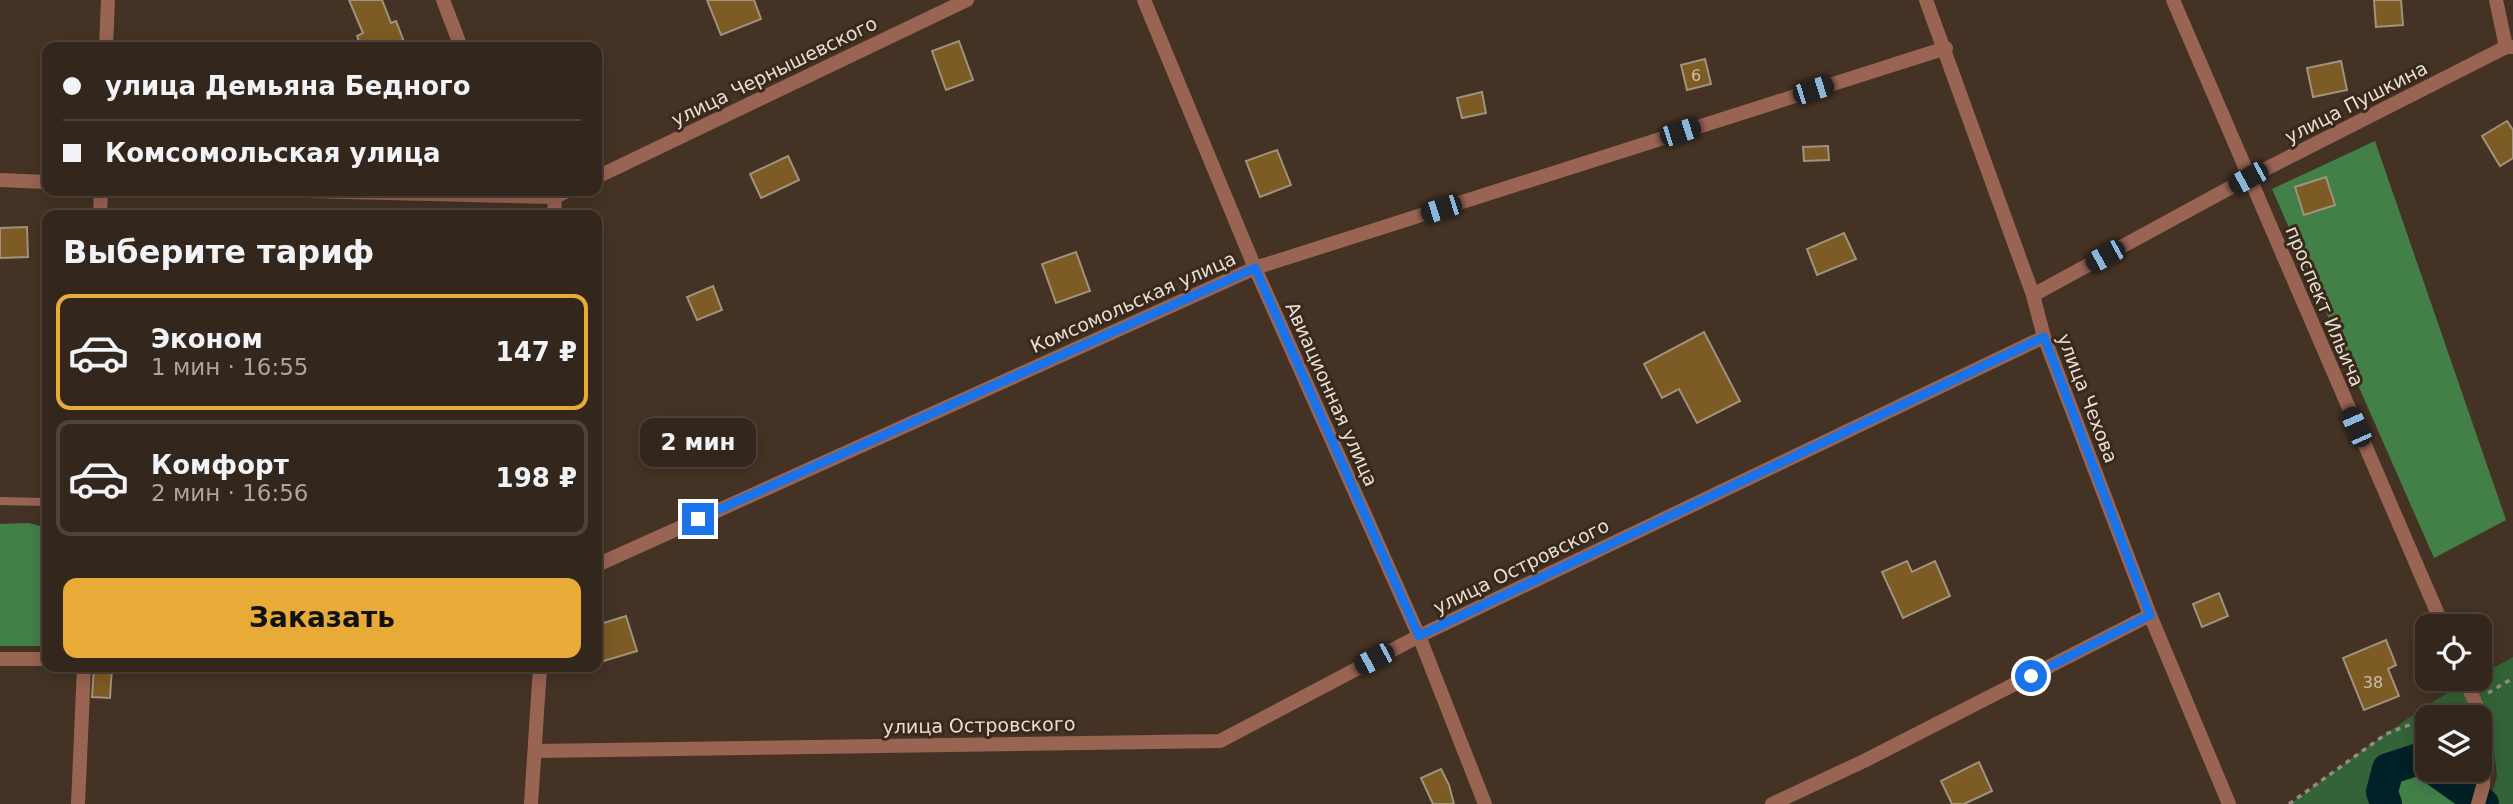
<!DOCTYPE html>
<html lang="ru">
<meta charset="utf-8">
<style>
body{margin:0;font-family:"DejaVu Sans",sans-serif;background:#3e3229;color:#f1f3f6;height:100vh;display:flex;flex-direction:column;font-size:26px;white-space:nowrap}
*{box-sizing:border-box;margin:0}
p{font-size:23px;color:#a9a5a3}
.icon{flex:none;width:38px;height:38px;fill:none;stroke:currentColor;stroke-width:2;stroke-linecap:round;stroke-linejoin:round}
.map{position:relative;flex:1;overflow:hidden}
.details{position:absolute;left:42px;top:210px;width:560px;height:462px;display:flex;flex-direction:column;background:#33261c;border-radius:14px;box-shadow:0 4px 18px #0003,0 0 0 2px #4e433b}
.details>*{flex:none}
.banner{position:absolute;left:42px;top:42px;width:560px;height:154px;border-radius:14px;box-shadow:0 4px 18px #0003,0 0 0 2px #4e433b;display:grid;align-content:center;height:154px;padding:0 21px;background:#33261c}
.buttons{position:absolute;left:2415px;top:614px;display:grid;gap:14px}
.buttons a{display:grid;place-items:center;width:77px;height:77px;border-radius:14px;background:#33261c;box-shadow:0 4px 18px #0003,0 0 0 2px #4e433b;font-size:35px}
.end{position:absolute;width:32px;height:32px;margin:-16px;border:9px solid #1a73e8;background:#fff;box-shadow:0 0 0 4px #fff}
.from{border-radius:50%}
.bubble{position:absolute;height:49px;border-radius:14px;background:#33261c;box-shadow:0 4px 18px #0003,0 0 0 2px #4e433b;font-size:23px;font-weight:700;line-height:49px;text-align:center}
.car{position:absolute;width:21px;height:42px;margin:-21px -10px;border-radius:9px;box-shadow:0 0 5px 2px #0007;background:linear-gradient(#222 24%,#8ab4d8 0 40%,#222 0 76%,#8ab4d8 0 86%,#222 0)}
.banner b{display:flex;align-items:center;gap:24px;height:66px;font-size:26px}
.banner b+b{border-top:2px solid #4e433b}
.banner i{width:18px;height:18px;background:#f1f3f6}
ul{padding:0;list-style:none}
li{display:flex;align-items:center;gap:21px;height:116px;margin:0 14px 10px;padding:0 7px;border:4px solid #4e433b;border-radius:14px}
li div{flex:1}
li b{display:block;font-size:26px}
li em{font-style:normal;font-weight:700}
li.current{border-color:#e9ab38}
li>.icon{width:63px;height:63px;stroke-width:1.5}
h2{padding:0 21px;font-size:32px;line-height:84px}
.action{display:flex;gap:14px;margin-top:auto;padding:14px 21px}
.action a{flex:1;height:80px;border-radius:14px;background:#e9ab38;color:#111;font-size:28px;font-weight:700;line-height:80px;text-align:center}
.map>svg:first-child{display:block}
</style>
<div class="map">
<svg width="2513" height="804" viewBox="0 0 2513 804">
<rect width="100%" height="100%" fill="#443325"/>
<path fill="#336437" d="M2513 657V804H2489L2497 776 2491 727 2480 718H2427V752L2383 764 2374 791 2378 804H2290C2319 783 2454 679 2480 679V675Z"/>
<path fill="#438048" d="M2375 141 2506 520 2434 558 2272 189Z
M29 523 47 528V646H0V524Z
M2419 771 2465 804H2397L2394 791 2401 777Z"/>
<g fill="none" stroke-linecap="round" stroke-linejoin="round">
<path stroke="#002127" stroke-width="32" d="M2435 770 2483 804
M2386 804 2382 792 2388 769 2419 759 2427 764"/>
</g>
<path fill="#7d5b24" stroke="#a0927d" stroke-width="2" d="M349 0H382L391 23 396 21 406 47H361L357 36 363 33Z
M707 0H754L761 19 721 35Z
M2374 0H2401L2403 25 2376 27Z
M959 41 973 80 946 90 932 51Z
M1705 59 1711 84 1687 90 1681 65Z
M2341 61 2347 90 2313 97 2307 68Z
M1482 92 1486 113 1462 118 1457 98Z
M2507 121 2513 130V158L2500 166 2482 136Z
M1828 146 1829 160 1804 161 1803 147Z
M1277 150 1291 185 1260 197 1246 161Z
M788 156 799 180 761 198 750 174Z
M2326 177 2335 205 2304 215 2295 187Z
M27 227 28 257 0 258V228Z
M1844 233 1856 259 1817 275 1807 249Z
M1076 252 1090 291 1056 303 1042 264Z
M713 286 722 310 697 320 687 297Z
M1704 332 1740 401 1697 423 1679 389 1662 398 1644 364Z
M1907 561 1912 572 1935 561 1950 596 1903 618 1882 572Z
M2219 593 2228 616 2202 627 2193 604Z
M626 616 637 651 597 663V625Z
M2386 640 2396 665 2388 669 2399 696 2364 710 2343 658Z
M94 667H112L110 698 92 697Z
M1979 762 1992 791 1964 804H1952L1941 781Z
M1441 769 1449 785 1454 804H1433L1421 778Z"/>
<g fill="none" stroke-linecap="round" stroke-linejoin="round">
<path stroke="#988a7e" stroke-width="3.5" stroke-dasharray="5 5" stroke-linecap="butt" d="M2488 693 2513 678
M2430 718 2462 705
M2289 804 2386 734 2427 718"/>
<path stroke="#9a6453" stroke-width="8" d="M0 501 47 502"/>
<path stroke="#9a6453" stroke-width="14" d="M443 0 461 47
M1144 0 1255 268 1419 636 1485 804
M1926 0 2033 295 2044 337 2150 615 2229 804
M2173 0 2443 626
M2496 0 2506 47
M106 47 108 0
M597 177 967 0
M0 180 47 182
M304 191 555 197 568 191
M549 192 555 197 554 215
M100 215 101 191
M2033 295 2248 178 2506 47H2513
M597 565 1255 268 1946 48
M0 659H47
M2465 679 2485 725 2483 786 2478 804
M535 751 1220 741 1419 636 2044 337
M78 804 84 667
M531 804 540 667
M1772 804 1864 761 2150 615"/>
</g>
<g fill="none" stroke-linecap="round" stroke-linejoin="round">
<path stroke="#1a73e8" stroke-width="9" d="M698 519 1255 268 1419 636 2044 337 2150 615 2031 676"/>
</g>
<g text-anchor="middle" stroke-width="6" stroke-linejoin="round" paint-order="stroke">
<g font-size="16" fill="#cdbca8">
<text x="1696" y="81">6</text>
<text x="2373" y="688">38</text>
</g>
<g font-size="19" fill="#e8ddd4" stroke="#39291b">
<text transform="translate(774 71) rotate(-26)" y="7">улица Чернышевского</text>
<text transform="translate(2356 102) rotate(-27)" y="7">улица Пушкина</text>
<text transform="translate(1133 302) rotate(-24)" y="7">Комсомольская улица</text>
<text transform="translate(2325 306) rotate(67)" y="7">проспект Ильича</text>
<text transform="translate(1332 394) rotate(66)" y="7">Авиационная улица</text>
<text transform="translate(2088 398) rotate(69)" y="7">улица Чехова</text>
<text transform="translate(1521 566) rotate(-26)" y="7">улица Островского</text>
<text transform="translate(979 725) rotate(-1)" y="7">улица Островского</text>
</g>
</g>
</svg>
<div class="buttons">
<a><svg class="icon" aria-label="locate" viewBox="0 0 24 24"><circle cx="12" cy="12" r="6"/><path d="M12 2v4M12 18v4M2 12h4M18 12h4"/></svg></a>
<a><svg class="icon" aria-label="layers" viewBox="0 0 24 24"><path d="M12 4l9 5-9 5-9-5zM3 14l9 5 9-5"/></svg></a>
</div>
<i class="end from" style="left:2031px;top:676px"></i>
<i class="end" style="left:698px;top:519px"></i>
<div class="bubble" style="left:640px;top:418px;width:116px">2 мин</div>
<i class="car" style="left:1813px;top:90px;rotate:72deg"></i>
<i class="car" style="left:1680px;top:132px;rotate:72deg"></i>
<i class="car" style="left:2248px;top:178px;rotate:241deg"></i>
<i class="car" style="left:1441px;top:209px;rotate:252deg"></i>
<i class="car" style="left:2105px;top:256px;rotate:241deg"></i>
<i class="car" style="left:2356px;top:427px;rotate:336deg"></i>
<i class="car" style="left:1374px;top:659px;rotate:242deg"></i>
<div class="banner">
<b><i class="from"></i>улица Демьяна Бедного</b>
<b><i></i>Комсомольская улица</b>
</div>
<section class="details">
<h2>Выберите тариф</h2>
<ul>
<li class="current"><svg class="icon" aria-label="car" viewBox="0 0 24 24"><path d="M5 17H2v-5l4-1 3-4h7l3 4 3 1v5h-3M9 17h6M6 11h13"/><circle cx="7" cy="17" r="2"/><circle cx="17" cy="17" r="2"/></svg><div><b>Эконом</b><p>1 мин · 16:55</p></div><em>147 ₽</em></li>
<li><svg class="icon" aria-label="car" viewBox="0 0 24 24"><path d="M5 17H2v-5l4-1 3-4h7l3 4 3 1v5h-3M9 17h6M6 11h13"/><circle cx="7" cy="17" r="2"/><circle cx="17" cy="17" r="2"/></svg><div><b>Комфорт</b><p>2 мин · 16:56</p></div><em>198 ₽</em></li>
</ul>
<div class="action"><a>Заказать</a></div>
</section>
</div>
